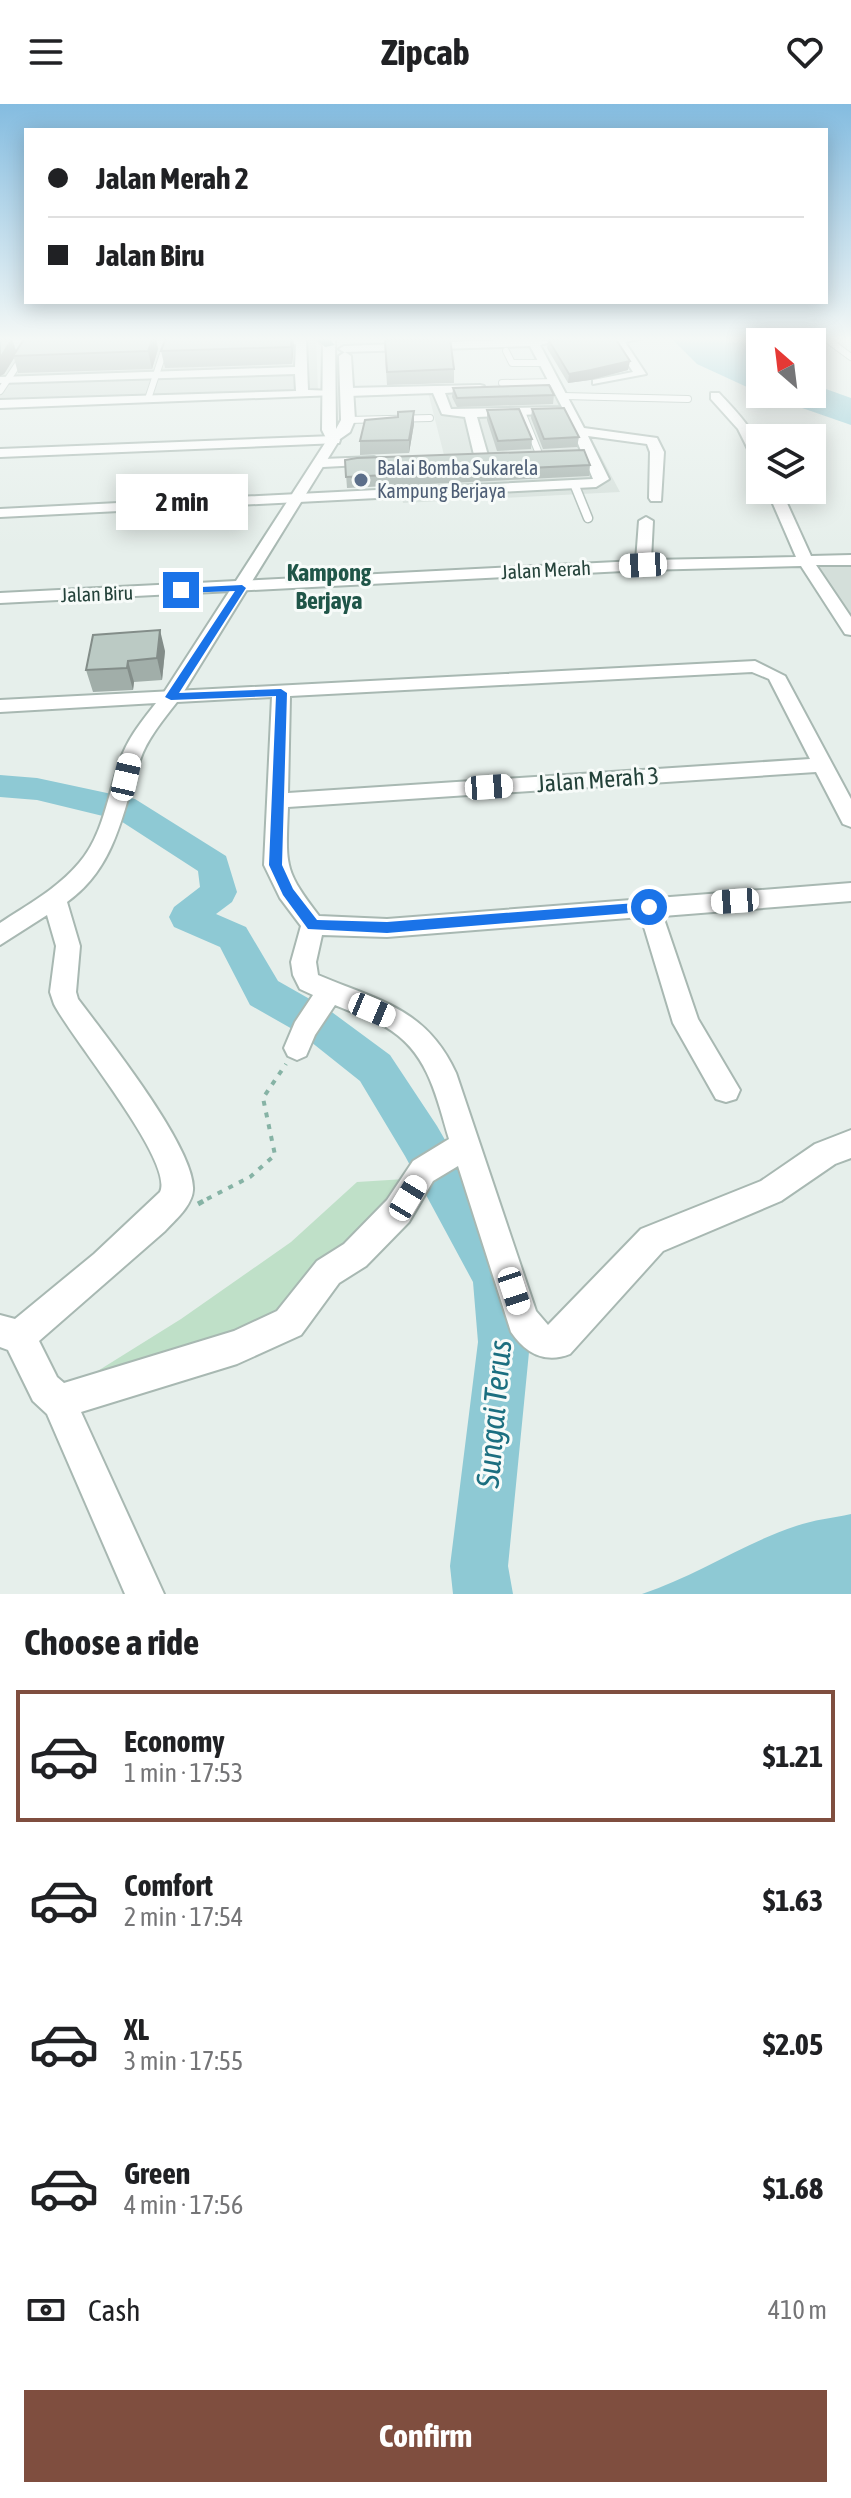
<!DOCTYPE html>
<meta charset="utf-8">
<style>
body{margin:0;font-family:"Asap Condensed",sans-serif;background:#f2f2f2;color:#202124;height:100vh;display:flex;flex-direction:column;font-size:30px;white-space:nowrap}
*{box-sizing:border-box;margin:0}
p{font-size:26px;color:#757577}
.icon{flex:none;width:44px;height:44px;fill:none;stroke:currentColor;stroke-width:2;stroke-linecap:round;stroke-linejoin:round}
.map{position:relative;height:1490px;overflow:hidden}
.details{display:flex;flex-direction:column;background:#fff;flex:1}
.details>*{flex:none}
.hud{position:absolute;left:24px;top:24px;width:804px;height:176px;border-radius:0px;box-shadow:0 4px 20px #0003;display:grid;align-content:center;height:176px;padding:0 24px;background:#fff}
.needle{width:52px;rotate:332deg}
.controls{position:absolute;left:746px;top:224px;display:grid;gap:16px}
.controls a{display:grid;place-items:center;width:80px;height:80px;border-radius:0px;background:#fff;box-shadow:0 4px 20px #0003;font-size:40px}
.end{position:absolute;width:36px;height:36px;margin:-18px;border:10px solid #1a73e8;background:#fff;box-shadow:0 0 0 4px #fff}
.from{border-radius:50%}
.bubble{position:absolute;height:56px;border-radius:0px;background:#fff;box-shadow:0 4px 20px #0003;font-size:26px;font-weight:700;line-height:56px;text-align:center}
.car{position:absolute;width:24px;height:48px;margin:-24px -12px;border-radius:10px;box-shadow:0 0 6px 2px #0007;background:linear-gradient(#fff 24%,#345 0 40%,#fff 0 76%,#345 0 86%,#fff 0)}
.hud b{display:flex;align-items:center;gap:28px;height:76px;font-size:30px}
.hud b+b{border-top:2px solid #e0e0e0}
.hud i{width:20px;height:20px;background:#202124}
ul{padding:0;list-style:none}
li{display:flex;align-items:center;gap:24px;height:132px;margin:0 16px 12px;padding:0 8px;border:4px solid transparent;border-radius:0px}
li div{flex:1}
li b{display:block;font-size:30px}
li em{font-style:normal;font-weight:700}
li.selected{border-color:#7f4e3f}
li>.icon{width:72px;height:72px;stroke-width:1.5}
h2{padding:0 24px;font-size:36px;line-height:96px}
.pay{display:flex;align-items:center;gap:20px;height:88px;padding:0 24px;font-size:30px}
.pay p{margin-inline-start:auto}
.primary-button{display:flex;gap:16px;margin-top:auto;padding:16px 24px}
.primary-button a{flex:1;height:92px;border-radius:0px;background:#7f4e3f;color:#fff;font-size:32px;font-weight:700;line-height:92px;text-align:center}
header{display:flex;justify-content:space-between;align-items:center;height:104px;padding:0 24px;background:#fff;font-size:36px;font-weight:700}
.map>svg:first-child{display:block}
</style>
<header><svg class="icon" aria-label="menu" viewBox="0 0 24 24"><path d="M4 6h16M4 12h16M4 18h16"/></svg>Zipcab<svg class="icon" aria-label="heart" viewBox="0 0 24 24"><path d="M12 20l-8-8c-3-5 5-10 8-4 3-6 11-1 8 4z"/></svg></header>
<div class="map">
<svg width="851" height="1490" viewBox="0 0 851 1490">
<rect width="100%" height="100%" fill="#e6efeb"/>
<path fill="#d4dfda" d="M127 234H316L318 287 0 298V238Z
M562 279 620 388 403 399 395 353 444 351 427 284Z
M851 452V511H849L807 454Z"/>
<path fill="#bfe0c8" d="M405 1075 404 1092 285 1211 80 1278 181 1215 291 1138 357 1078Z"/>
<path fill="#8ec9d4" d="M671 234H742L760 253V289L697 260Z
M812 280 851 294V321L762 290H812Z
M851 1410V1490H642C696 1472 742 1440 796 1422 813 1416 833 1414 851 1410Z"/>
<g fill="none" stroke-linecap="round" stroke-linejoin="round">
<path fill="#8ec9d4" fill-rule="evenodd" d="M0 671 37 674 135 695 226 752 237 788 232 798 216 810 246 823 278 877 329 906 390 951 437 1022 514 1156 521 1173 530 1238 508 1462 513 1490H453L450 1462 478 1238 473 1178 405 1052 360 977 301 930 250 901 220 843 174 823 169 813 174 803 200 783 198 767 113 712 107 713 37 696 0 693Z"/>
<g stroke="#a8b8b2" stroke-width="8">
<path id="service-far1" d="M825 234 851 253
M506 247 512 259H545
M502 279 555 278
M0 287 24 251
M563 292 688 295
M148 295 167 238
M522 308 540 352
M348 316 430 314"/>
</g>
<g stroke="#a8b8b2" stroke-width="11">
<path id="service" d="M575 382 588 414"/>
</g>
<g stroke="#a8b8b2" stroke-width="4">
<path id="minor" d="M260 234 306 235 308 286 335 287V291L0 304V296L296 287 295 270 0 279V273L295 263 296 240 265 238Z
M589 234H644L625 238 646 270 593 280V276L633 268 614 239H585L584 237Z
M533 235 551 238 540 241 584 324 657 334 664 348 661 397H651L649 394 650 348 647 340 588 332 609 375 596 383 0 413V405L593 375 565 309 477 313 489 355 482 359 475 355 465 313 442 310 433 289 348 292 342 288 348 284 480 281 484 282V286L445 289 451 305 562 303 530 242 344 248 339 245 344 242Z
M711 289H719C739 311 760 329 760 360L755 359 738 325 711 295Z
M334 332 340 336 339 339 0 353V345Z
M374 353 381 357 379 360 323 363 316 359 323 355Z
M767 386H781L811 452 851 451V461H816L851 513V531L845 530 801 462 643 466 0 499V489L636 457 639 417 646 413 653 417 651 456 796 453Z
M755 557 785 572 851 695V723L843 720 816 668 288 703C286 762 283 765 319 812L387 815 851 779V797L663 812 698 915 740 986 736 995 726 998 716 995 673 919 641 813 387 833 322 831 316 858 318 871C379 897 426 904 456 969L536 1207 548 1221 641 1125 761 1077 815 1040 851 1026V1054L835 1060 781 1097 663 1147 570 1250C545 1260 525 1249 511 1228L458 1062 433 1077 409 1118 366 1162 339 1179 301 1231 237 1260 81 1308 164 1490H125L47 1310 33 1297 8 1246 0 1243V1211L15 1215 94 1150 160 1088C175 1058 71 934 54 900L50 888 56 842 47 811 0 841V819C27 801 57 785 79 759 103 732 108 690 120 657 127 635 142 617 156 599L0 608V596ZM752 568 769 575 810 655 288 689 290 592ZM272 593 264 761 280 794 301 822 291 858 293 871 300 885 313 891 295 918 284 944 288 952 297 956 306 952 315 931 335 901C353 909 375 915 392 927 429 952 437 995 449 1035L413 1057 387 1096 344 1140 317 1157 277 1207 234 1227 64 1279 57 1273 39 1237 165 1127C175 1116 192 1102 193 1086 196 1045 105 931 78 895L76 888 80 842 67 798C116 763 122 709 140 656 147 635 163 616 177 598Z"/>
</g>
<g stroke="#a8b8b2" stroke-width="4">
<path id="tertiary" d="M323 234H335L336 325 341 316 339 252 345 248 351 252 355 316 350 328 340 335 178 597H164L161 593 327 336 322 326Z"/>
</g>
<g stroke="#c2cac8" stroke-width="4">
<path id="primary" d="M315 234H328L335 241 325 243Z"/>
</g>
<path stroke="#86b3a5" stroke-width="4" stroke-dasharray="5 7" stroke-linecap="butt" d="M207 1095 250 1073 275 1051 263 994 286 960"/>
<path stroke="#86b3a5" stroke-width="5" stroke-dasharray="6 9" stroke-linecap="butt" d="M198 1100 211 1093"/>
<use href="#service-far1" stroke="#fff" stroke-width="6"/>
<use href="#service" stroke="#fff" stroke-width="8"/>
<use href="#minor" fill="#fff" fill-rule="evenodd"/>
<use href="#tertiary" fill="#fff" fill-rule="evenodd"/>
<use href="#primary" fill="#6aa596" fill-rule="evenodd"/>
</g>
<path fill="#a1aea9" d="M25 234H156L158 245 152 265 18 269 14 254 4 270 0 272Z
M166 234H293L292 260 165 264 161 247Z
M384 234H486L450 235 454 265V279L387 281Z
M548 235 628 266 590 276 568 279 547 244Z
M453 284 554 291 553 300 457 303 452 293Z
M532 305 579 333 577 343 543 345 531 314Z
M487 306 532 335 531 345 497 347 487 316Z
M414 307V320L409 349 360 351V337L398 313Z
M345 356 590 361 589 372 347 384Z
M165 547 162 576 134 578 133 586 93 588 86 566Z"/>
<path fill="#838d89" d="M153 234H156L158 245 152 265 148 247Z
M291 234H293L294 241 292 260 291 243Z
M12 235 17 249 13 252 14 254 4 270 0 272V254Z
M630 257 628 266 590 276 568 279 569 270Z
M414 307V320L409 349V336Z
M160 526 165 547 162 576 157 554Z
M128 557 134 578 133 586 127 564Z"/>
<path fill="#bbcac4" stroke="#838d89" stroke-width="2" d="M25 234H153L148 247 13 252Z
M166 234H291V243L161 247Z
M450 234 454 265 387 268 385 236Z
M573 234H615L630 257 591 266 569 270 548 235Z
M0 235H12L0 254Z
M549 281 554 291 457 294 453 284Z
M564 304 579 333 544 335 532 305Z
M519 305 532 335 498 337 487 306Z
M414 307 409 336 360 337 365 316 398 313V308Z
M584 346 590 361 346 373 345 356 357 354Z
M160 526 157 554 128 557 127 564 86 566 93 531Z"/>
<linearGradient id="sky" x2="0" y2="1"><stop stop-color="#84bce0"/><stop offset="0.53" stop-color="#f4f8f6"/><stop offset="1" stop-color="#f4f8f6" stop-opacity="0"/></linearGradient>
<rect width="851" height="443" fill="url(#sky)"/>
<path fill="#1a73e8" d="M242 481 246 484 179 589 281 585 287 589 282 761 293 785 317 816 387 818 649 798 656 803 654 807 387 829 308 825 283 791 269 761 276 592 171 596 165 593 235 487 181 489 176 486 181 484Z"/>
<circle fill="#5c6f8a" stroke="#f7fbf9" stroke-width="3" cx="361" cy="376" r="8"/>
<g text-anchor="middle" stroke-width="6" stroke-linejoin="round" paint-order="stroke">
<g font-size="20" fill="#4e5e75" stroke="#f7fbf9" text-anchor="start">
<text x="377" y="371">Balai Bomba Sukarela<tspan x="377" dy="23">Kampung Berjaya</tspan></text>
</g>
<g font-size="20" fill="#24423a" stroke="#f7fbf9">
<text transform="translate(546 466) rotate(-3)" y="7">Jalan Merah</text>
<text transform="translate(97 490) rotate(-2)" y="7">Jalan Biru</text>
</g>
<g font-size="24" font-weight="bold" fill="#1f5548" stroke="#f7fbf9">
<text x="329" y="477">Kampong<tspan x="329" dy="28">Berjaya</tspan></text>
</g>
<g font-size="24" fill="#24423a" stroke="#f7fbf9">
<text transform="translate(598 676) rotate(-4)" y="8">Jalan Merah 3</text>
</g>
<g font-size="32" font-style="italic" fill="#1c6f80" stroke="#f7fbf9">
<text transform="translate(494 1310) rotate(-85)" y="11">Sungai Terus</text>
</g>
</g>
</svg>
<div class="controls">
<a><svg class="needle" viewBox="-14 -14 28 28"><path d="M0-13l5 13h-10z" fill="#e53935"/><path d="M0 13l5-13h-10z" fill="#757577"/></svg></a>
<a><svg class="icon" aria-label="layers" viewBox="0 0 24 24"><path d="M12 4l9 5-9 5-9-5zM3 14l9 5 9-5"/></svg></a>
</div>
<i class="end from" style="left:649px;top:803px"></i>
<i class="end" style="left:181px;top:486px"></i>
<div class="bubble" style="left:116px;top:370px;width:132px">2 min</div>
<i class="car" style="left:643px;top:461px;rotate:267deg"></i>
<i class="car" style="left:126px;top:673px;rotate:13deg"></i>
<i class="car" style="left:489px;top:683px;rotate:86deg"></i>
<i class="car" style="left:735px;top:797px;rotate:266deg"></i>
<i class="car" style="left:372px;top:906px;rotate:113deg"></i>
<i class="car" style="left:408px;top:1094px;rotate:31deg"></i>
<i class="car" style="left:514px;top:1187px;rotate:162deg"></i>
<div class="hud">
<b><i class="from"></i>Jalan Merah 2</b>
<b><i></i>Jalan Biru</b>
</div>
</div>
<section class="details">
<h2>Choose a ride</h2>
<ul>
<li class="selected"><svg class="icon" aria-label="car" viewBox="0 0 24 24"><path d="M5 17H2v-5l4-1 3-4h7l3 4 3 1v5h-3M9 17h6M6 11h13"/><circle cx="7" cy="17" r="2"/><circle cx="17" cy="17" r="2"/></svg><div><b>Economy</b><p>1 min · 17:53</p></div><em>$1.21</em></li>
<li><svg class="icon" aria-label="car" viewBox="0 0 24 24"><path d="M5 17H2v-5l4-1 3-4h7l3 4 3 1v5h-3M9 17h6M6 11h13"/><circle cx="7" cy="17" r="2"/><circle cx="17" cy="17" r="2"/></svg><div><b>Comfort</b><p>2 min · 17:54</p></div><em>$1.63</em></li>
<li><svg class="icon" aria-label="car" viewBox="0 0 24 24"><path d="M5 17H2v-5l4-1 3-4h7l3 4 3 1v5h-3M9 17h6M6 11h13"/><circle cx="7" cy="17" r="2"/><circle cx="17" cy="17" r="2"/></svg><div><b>XL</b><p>3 min · 17:55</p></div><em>$2.05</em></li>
<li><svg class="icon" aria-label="car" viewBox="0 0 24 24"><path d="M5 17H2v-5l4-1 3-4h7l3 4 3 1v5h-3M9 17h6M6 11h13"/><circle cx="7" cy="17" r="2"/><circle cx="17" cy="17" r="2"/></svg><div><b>Green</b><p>4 min · 17:56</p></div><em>$1.68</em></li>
</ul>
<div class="pay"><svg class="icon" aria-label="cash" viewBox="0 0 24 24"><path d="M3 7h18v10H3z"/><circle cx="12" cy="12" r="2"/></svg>Cash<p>410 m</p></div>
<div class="primary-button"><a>Confirm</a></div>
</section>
